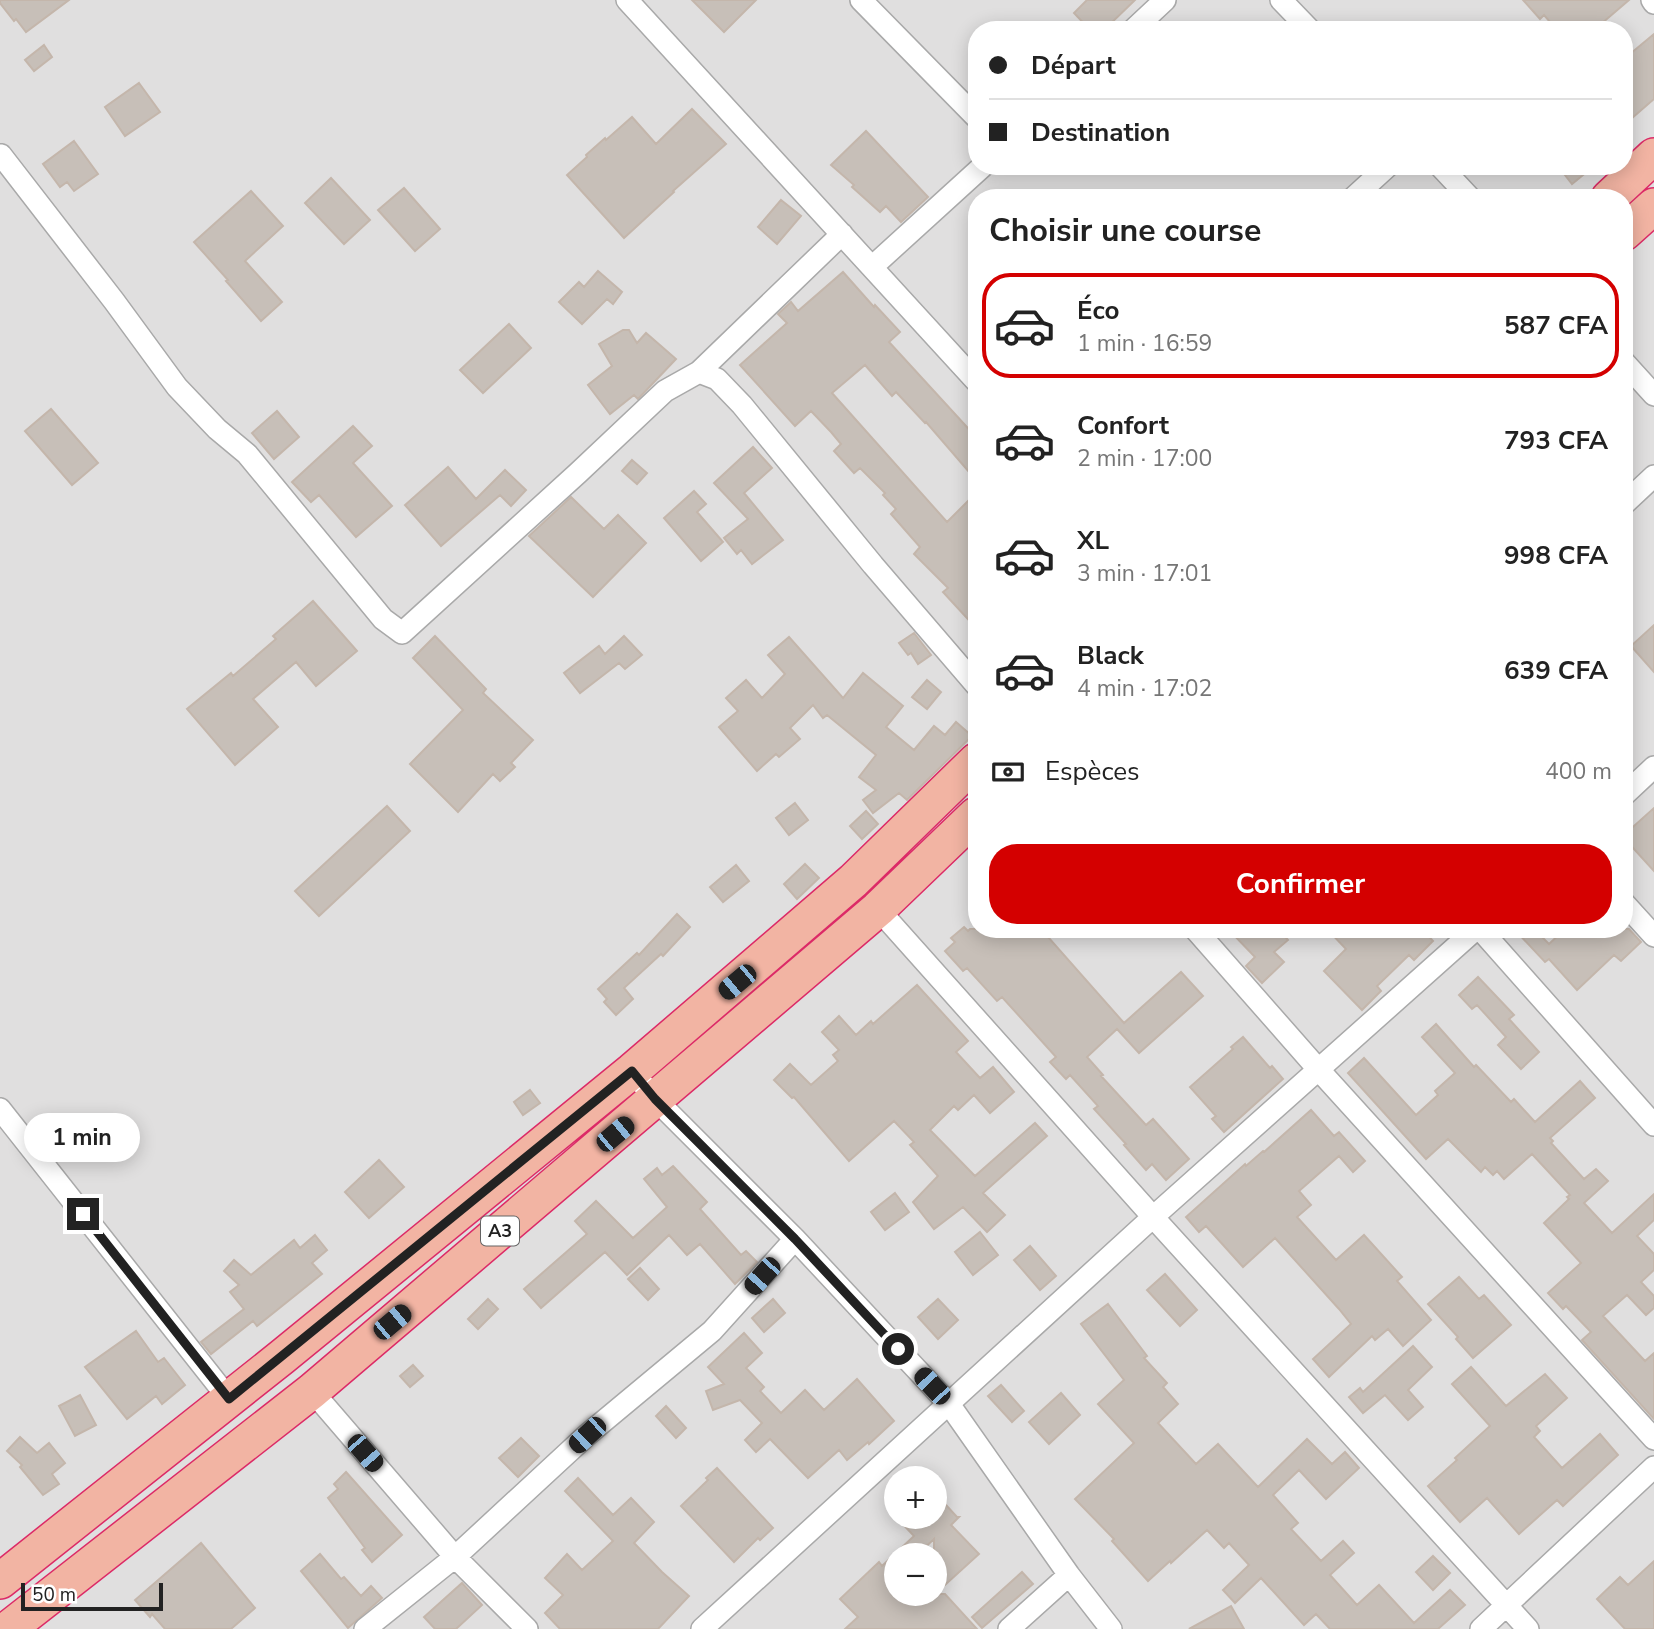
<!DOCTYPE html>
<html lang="fr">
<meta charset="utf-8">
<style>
body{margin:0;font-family:"Nunito Sans",sans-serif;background:#f2f2f2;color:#222;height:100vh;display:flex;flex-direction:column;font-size:26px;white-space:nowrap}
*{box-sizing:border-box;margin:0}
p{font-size:23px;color:#767676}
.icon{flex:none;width:38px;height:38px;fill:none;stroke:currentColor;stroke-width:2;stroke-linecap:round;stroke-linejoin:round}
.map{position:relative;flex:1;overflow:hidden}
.sheet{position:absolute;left:968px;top:189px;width:665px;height:749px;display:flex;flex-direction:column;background:#fff;border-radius:28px;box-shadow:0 4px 18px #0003}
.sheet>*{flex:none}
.guide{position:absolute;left:968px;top:21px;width:665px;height:154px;border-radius:28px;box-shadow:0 4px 18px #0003;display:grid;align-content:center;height:154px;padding:0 21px;background:#fff}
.fabs{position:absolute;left:884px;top:1466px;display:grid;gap:14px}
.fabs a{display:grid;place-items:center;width:63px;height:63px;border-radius:50%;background:#fff;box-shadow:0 4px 18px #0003;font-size:35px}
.scale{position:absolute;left:21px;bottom:18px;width:142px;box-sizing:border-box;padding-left:7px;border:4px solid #222;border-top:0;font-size:19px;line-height:24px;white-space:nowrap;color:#222;-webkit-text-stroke:5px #fff;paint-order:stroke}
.end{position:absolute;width:32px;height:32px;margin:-16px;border:9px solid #222;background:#fff;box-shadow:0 0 0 4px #fff}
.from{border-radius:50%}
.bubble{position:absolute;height:49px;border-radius:24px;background:#fff;box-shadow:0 4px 18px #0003;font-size:23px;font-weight:700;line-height:49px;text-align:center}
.car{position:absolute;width:21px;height:42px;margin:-21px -10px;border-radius:9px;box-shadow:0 0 5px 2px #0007;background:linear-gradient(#222 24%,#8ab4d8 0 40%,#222 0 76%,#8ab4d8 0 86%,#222 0)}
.guide b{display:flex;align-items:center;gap:24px;height:66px;font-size:26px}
.guide b+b{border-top:2px solid #e0e0e0}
.guide i{width:18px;height:18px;background:#222}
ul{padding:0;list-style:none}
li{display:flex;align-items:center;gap:21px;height:105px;margin:0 14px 10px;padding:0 7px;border:4px solid transparent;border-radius:28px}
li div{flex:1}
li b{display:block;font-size:26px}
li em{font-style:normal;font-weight:700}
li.active{border-color:#d40000}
li>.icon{width:63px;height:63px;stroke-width:1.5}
h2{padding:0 21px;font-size:32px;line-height:84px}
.pay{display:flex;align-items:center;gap:18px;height:77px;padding:0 21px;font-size:26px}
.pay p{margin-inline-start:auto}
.primary-button{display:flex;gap:14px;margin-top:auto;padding:14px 21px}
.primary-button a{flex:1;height:80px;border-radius:28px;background:#d40000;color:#fff;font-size:28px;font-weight:700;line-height:80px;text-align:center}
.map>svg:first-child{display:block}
</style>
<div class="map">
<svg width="1654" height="1629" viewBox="0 0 1654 1629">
<rect width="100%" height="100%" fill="#f2efe9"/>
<path fill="#e0dfdf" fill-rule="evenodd" d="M0 0H1654V1629H0ZM976 30H1624V166H976ZM976 198H1624V929H976ZM896 1479H934V1517H896ZM896 1556H934V1594H896Z"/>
<path fill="#c7bfb8" stroke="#c4b6ab" stroke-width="2" fill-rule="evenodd" d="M0 0H69L26 32 16 19 14 21 0 3Z
M692 0H756L724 32Z
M1087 0H1135L1104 30H1090L1074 13Z
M1523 0H1629L1594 30H1557L1544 15 1540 19Z
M1654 34V99L1624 125V59Z
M44 45 52 57 34 71 25 60Z
M139 83 160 112 125 136 105 107Z
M692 109 726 144 673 191 674 192 624 238 567 175 587 157 586 155 605 138 606 140 632 117 656 144Z
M866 131 928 197 901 222 886 206 880 212 852 187 854 185 831 165Z
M74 141 98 174 74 191 67 182 60 187 43 164Z
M1558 166H1594L1572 184Z
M331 178 370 220 344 244 305 203Z
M404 188 440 229 415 251 378 210Z
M251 191 283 226 245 261 282 302 261 321 226 281 228 280 194 242Z
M781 200 801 216 777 244 758 227Z
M598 271 622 292 613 304 607 299 582 324 559 302 579 282 584 287Z
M843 272 874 307 875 305 900 332 889 342 976 437V480L926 422 925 423 896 392 892 396 865 365 832 393 947 522 976 493V628L943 592 948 588 914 554 920 547 891 514 896 509 883 495 885 493 860 468 854 473 834 451 841 444 831 432 811 411 795 426 740 365 787 323 778 314 791 302 798 311Z
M509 324 531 348 483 393 460 370Z
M623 330H629L637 343 646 333 676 359 638 399 634 395 610 414 588 385 612 366 599 344Z
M51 409 98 463 72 485 25 431Z
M277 411 299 437 274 459 252 433Z
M353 426 372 446 353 463 392 506 356 537 319 495 311 502 292 482Z
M753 447 772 468 744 493 783 540 752 564 741 550 737 554 724 538 748 519 714 483Z
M632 460 647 473 637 484 622 471Z
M448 467 476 499 505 470 526 490 511 506 500 495 441 546 405 505Z
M694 491 706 504 697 512 723 542 701 561 664 518Z
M571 497 604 529 618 515 646 543 593 597 529 536Z
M313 601 357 651 316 686 296 662 253 699 278 727 235 765 187 709 231 673 233 676 276 639 273 636Z
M1654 625V672L1631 646Z
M914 633 931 655 918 664 911 653 908 655 899 643Z
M435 636 486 689 483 693 533 740 511 763 515 767 500 781 493 774 458 812 410 764 463 710 413 658Z
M624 636 642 655 625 669 619 663 580 693 564 673 599 646 605 654Z
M789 637 843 698 863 673 903 706 886 727 914 750 934 726 945 735 956 722 972 736 907 800 899 793 873 813 863 800 876 790 859 777 876 755 827 715 823 718 813 705 790 728 800 739 779 757 776 754 757 771 719 727 738 711 726 698 746 680 762 698 785 674 768 655Z
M927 680 941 692 927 709 912 697Z
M795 803 808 820 789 835 776 818Z
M387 806 410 831 319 916 295 891Z
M1654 808V871L1624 838V835Z
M866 811 878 824 862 839 850 826Z
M805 864 819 878 797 899 784 884Z
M736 865 749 881 723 902 710 887Z
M677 914 690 927 663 956 661 954 624 988 633 999 616 1015 604 1002 607 999 598 989 637 953 639 955Z
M964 927 968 931 970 929H1041L1124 1023 1181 972 1203 996 1139 1053 1117 1029 1087 1057 1103 1075 1101 1076 1146 1125 1153 1119 1189 1159 1166 1180 1152 1164 1146 1170 1124 1145 1126 1144 1094 1109 1098 1106 1070 1075 1066 1079 1050 1062 1056 1057 1002 997 997 1001 967 968 963 971 945 951 955 942 951 938Z
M1228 929H1278L1288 940 1274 952 1284 962 1262 983 1246 966 1255 957Z
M1327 929H1422L1433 941 1414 960 1409 955 1377 986 1381 991 1362 1010 1324 971 1346 949Z
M1514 929H1534L1549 944 1565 929H1629L1641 942 1621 961 1614 955 1577 990 1549 959 1545 962Z
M1478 977 1514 1015 1509 1019 1539 1052 1521 1069 1498 1045 1506 1037 1477 1005 1472 1009 1459 995Z
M917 985 968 1041 956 1052 980 1078 993 1067 1014 1092 990 1113 974 1095 958 1110 954 1106 930 1130 975 1176 1035 1123 1047 1136 983 1193 1005 1215 987 1232 963 1207 934 1229 913 1202 938 1176 910 1145 914 1142 894 1121 849 1161 794 1097 792 1098 774 1080 790 1064 811 1085 838 1061 833 1055 839 1050 822 1032 839 1016 856 1035 871 1021 873 1024Z
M1436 1024 1474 1067 1476 1065 1511 1102 1514 1099 1535 1122 1580 1081 1595 1098 1550 1138 1553 1141 1551 1143 1584 1179 1596 1169 1608 1181 1584 1203 1612 1233 1654 1194V1220L1637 1236 1654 1254V1270L1641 1282 1654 1296V1308L1646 1315 1627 1295 1603 1316 1645 1361 1654 1353V1419L1582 1340 1591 1332 1566 1306 1563 1309 1548 1293 1581 1263 1544 1223 1569 1199 1567 1197 1570 1195 1532 1154 1504 1179 1497 1171 1493 1175 1485 1167 1481 1172 1448 1139 1426 1159 1348 1073 1364 1058 1416 1115 1438 1095 1435 1091 1455 1073 1422 1037Z
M1243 1037 1270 1068 1272 1066 1283 1079 1224 1132 1212 1119 1216 1116 1190 1087 1233 1049 1231 1047Z
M530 1090 540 1103 523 1115 514 1102Z
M1311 1110 1334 1136 1339 1132 1365 1161 1353 1172 1339 1156 1299 1191 1311 1205 1297 1217 1336 1260 1364 1235 1402 1277 1397 1281 1431 1320 1403 1346 1388 1329 1375 1340 1372 1336 1329 1377 1313 1359 1351 1324 1339 1309 1275 1238 1243 1267 1206 1226 1199 1232 1186 1217 1245 1164 1246 1166 1263 1151 1264 1152Z
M379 1160 404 1187 369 1218 345 1192Z
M673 1166 707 1202 700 1209 741 1255 746 1251 757 1262 735 1284 700 1244 687 1255 669 1235 627 1275 605 1252 541 1308 524 1289 587 1234 575 1221 596 1201 633 1238 667 1207 644 1179 657 1168 662 1175Z
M895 1193 909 1212 885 1230 871 1212Z
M980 1232 998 1255 973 1275 955 1252Z
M315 1235 327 1250 312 1263 322 1274 257 1326 253 1321 211 1354 201 1342 244 1309 230 1292 239 1285 224 1271 234 1260 251 1275 294 1240 300 1248Z
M1030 1246 1056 1276 1040 1290 1014 1260Z
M640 1268 659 1289 648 1300 628 1279Z
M1165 1274 1197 1310 1180 1326 1147 1290Z
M1459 1277 1479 1299 1484 1295 1511 1325 1473 1358 1456 1339 1458 1337 1428 1304Z
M488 1299 498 1309 478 1329 468 1319Z
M773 1299 785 1313 764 1332 752 1318Z
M938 1299 958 1320 938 1339 918 1317Z
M1108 1304 1147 1356 1144 1358 1167 1383 1163 1387 1178 1404 1158 1423 1196 1464 1218 1444 1258 1487 1307 1439 1332 1464 1345 1452 1359 1468 1326 1499 1299 1470 1273 1495 1298 1523 1291 1529 1321 1561 1343 1541 1354 1553 1330 1575 1357 1605 1379 1585 1414 1623 1450 1590 1465 1605 1438 1629H1330L1316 1614 1304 1625 1261 1578 1235 1603 1223 1590 1249 1565 1229 1543 1224 1548 1207 1530 1171 1563 1170 1561 1148 1581 1112 1541 1114 1539 1075 1499 1134 1443 1098 1404 1124 1380 1081 1324Z
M136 1331 158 1362 164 1358 185 1385 162 1404 156 1396 127 1419 85 1367Z
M744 1333 762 1353 746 1368 764 1387 760 1391 781 1413 805 1390 824 1410 857 1379 894 1421 869 1444 868 1442 847 1460 839 1450 808 1478 770 1439 756 1452 745 1440 762 1423 740 1400 713 1410 706 1391 724 1384 708 1367Z
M1413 1346 1432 1367 1408 1390 1423 1407 1408 1420 1385 1395 1363 1413 1349 1397 1360 1388 1363 1392Z
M413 1365 423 1376 410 1387 400 1376Z
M1471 1367 1506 1406 1545 1374 1567 1398 1536 1426 1540 1431 1534 1437 1562 1468 1600 1434 1618 1455 1563 1506 1557 1500 1519 1534 1487 1498 1460 1522 1428 1486 1457 1460 1455 1458 1490 1426 1452 1384Z
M1001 1385 1024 1411 1012 1422 988 1396Z
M1061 1393 1080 1415 1049 1444 1029 1422Z
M80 1395 96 1425 75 1436 59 1406Z
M666 1406 686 1428 676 1438 656 1416Z
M20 1437 37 1453 49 1443 65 1463 52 1474 59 1484 43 1495 20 1467 22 1465 7 1451Z
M521 1438 539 1456 518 1477 499 1458Z
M717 1468 773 1528 760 1540 758 1538 734 1562 681 1506 708 1480 706 1478Z
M346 1472 402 1535 372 1562 362 1550 365 1548 328 1498 338 1489 334 1484Z
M578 1478 613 1515 631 1498 654 1522 634 1543 662 1572 689 1596 658 1629H560L545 1613 563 1595 545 1578 567 1554 582 1570 613 1541 565 1491Z
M934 1492 957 1517H959L951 1525 979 1554 935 1594H945L977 1629H845L858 1617 840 1599 879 1562 882 1566 914 1536 896 1517H934ZM934 1539V1594H896V1556H916Z
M201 1543 255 1608 231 1629H165L152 1614 150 1617 135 1600Z
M320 1554 341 1579 344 1577 361 1596 371 1586 382 1598 348 1628 301 1571Z
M1433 1556 1450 1573 1433 1590 1416 1572Z
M1654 1561V1629H1625L1597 1599 1620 1577 1628 1585Z
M1022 1572 1033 1584 982 1628 972 1617Z
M462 1583 482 1605 456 1629H435L424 1617Z
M1231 1606 1244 1629H1189Z"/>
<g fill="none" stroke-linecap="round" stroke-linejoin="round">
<g stroke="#a9a9a9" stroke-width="24">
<path id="minor" d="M627 0 976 381
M861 0 976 117
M1281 0 1310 30
M1652 0 1654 3
M1133 30 1165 0
M1 155 114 301 177 387 217 429 247 454 383 619 402 633 578 473 665 391 699 372 842 234
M1440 166 1470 198
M1353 198 1388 166
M872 267 983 166
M1624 362 1654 395
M699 372 717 379 742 405 873 565 976 685
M1624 504 1654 476
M1624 795 1654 767
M1624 903 1654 936
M878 909 1153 1217 1528 1629
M1195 929 1318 1069 1654 1439
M1480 929 1654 1125
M632 1071 655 1099 795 1239 949 1404 1069 1575 1111 1629
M0 1109 229 1399
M312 1391 455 1557 527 1629
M365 1629 455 1557 587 1435 712 1331 795 1239
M702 1629 1153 1217 1476 929
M1009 1629 1069 1575
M1481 1629 1654 1467"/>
</g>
<g stroke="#dc2a67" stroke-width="38">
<path id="trunk" d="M1609 198 1654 156
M1624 233 1654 206
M0 1581 282 1357 632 1071 853 881 976 761
M8 1629 312 1391 878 909 976 815"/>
</g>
<use href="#minor" stroke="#fff" stroke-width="21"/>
<use href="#trunk" stroke="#f2b4a3" stroke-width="35"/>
</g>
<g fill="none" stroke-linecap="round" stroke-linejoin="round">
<path stroke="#222" stroke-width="9" d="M83 1214 229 1399 632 1071 655 1099 795 1239 898 1349"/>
</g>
<g text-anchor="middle" stroke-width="7" stroke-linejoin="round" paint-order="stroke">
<rect fill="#fff" stroke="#646464" stroke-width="2" x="481" y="1216.5" width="38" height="29" rx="5"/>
<g font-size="18" font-weight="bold" fill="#222">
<text x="500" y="1237">A3</text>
</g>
</g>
</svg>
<div class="fabs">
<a>+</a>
<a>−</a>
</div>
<div class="scale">50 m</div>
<i class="end from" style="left:898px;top:1349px"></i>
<i class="end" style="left:83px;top:1214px"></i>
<div class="bubble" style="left:24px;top:1113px;width:116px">1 min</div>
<i class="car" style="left:737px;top:982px;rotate:230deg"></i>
<i class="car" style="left:615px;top:1134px;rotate:50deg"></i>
<i class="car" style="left:762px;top:1276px;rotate:222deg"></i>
<i class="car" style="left:392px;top:1322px;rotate:50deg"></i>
<i class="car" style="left:932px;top:1386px;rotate:317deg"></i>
<i class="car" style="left:587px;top:1435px;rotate:227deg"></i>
<i class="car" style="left:365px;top:1453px;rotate:139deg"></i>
<div class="guide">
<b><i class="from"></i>Départ</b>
<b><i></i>Destination</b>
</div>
<section class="sheet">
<h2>Choisir une course</h2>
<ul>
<li class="active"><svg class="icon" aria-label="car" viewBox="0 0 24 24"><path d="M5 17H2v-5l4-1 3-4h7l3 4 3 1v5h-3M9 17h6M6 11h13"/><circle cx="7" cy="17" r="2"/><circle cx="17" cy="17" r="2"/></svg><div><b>Éco</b><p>1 min · 16:59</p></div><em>587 CFA</em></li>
<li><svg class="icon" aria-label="car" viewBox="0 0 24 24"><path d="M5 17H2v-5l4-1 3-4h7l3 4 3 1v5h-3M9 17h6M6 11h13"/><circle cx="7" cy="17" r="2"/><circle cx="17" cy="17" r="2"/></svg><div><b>Confort</b><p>2 min · 17:00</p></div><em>793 CFA</em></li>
<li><svg class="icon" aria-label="car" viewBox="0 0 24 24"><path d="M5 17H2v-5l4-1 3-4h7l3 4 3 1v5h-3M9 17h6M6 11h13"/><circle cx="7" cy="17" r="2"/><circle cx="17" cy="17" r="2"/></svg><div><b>XL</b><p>3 min · 17:01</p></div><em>998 CFA</em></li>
<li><svg class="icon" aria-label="car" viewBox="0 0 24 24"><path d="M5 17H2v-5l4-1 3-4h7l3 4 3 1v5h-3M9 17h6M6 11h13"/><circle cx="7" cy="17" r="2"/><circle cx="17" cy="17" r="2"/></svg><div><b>Black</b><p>4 min · 17:02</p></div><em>639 CFA</em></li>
</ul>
<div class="pay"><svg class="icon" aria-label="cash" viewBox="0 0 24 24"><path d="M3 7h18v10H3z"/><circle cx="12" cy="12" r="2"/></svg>Espèces<p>400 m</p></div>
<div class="primary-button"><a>Confirmer</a></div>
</section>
</div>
